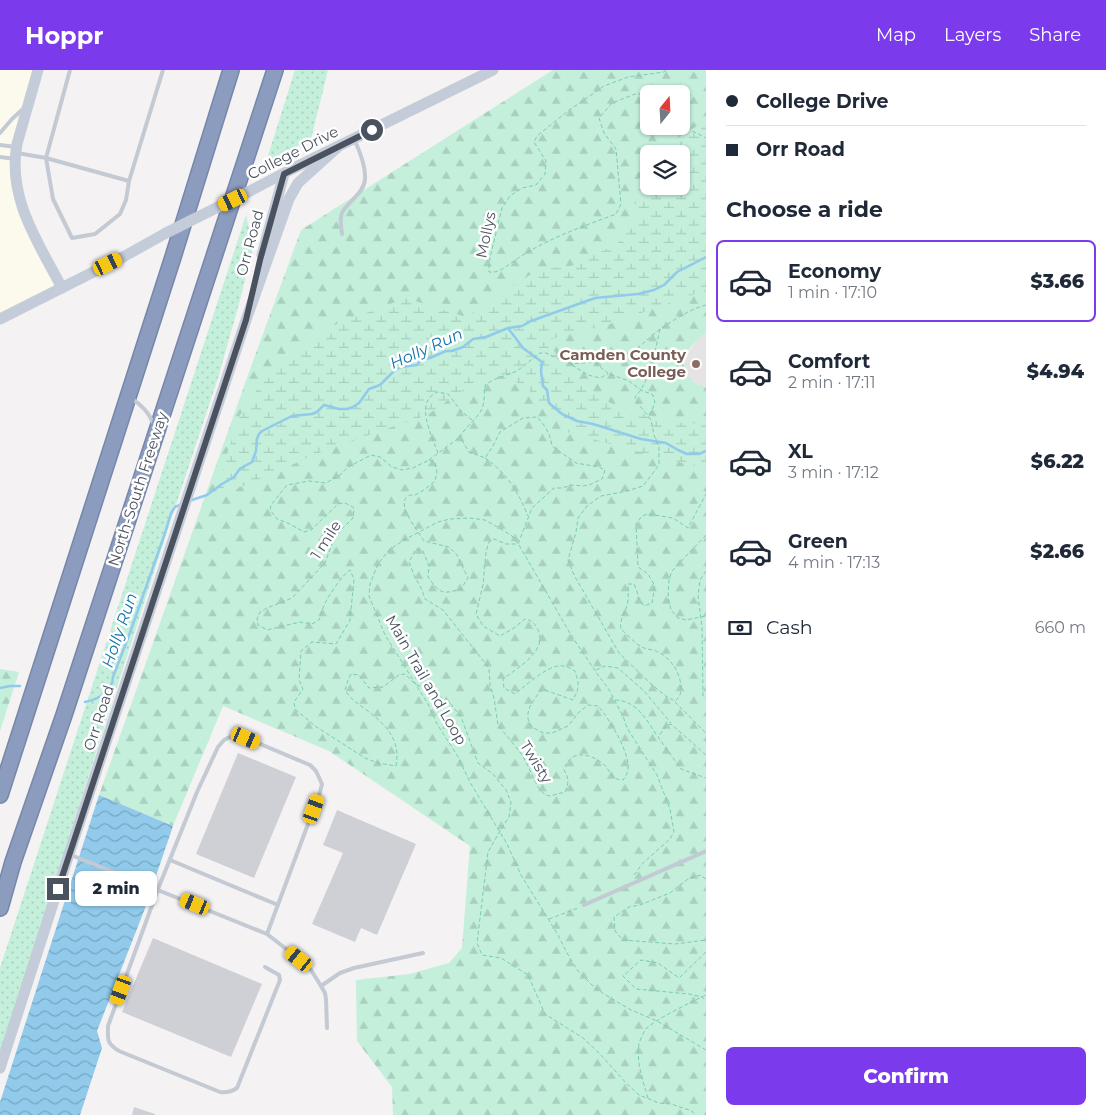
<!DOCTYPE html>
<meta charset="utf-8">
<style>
body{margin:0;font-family:Montserrat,sans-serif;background:#f2f2f3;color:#1f2937;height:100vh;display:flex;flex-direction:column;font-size:19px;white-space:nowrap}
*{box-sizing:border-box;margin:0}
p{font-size:16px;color:#747a83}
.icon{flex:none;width:28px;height:28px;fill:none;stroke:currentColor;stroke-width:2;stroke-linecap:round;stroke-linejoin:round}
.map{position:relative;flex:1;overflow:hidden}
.panel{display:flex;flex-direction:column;background:#fff;width:400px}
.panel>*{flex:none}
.guide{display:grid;align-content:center;height:110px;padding:0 20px;background:#fff}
.needle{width:32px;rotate:18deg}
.fabs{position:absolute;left:640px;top:15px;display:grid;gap:10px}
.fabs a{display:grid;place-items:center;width:50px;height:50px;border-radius:8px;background:#fff;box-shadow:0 1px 4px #0004;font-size:25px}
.end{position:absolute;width:22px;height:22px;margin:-11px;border:6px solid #4a525f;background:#fff;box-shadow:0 0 0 2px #fff}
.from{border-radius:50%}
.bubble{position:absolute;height:35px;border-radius:8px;background:#fff;box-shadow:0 1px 4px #0004;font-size:16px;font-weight:800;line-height:35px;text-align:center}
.car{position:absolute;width:15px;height:30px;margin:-15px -8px;border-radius:6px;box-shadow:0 0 4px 1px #0007;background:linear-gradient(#f5c518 24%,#345 0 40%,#f5c518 0 76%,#345 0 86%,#f5c518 0)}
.guide b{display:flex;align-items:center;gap:18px;height:48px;font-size:19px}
.guide b+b{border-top:1px solid #e0e1e3}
.guide i{width:12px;height:12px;background:#1f2937}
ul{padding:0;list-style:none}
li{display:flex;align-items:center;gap:15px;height:82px;margin:0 10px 8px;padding:0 10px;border:2px solid transparent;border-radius:8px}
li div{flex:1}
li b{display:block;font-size:19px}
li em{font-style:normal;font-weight:800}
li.current{border-color:#7c3aed}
li>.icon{width:45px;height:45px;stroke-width:1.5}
h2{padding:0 20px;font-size:22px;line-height:60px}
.pay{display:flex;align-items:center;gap:12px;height:55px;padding:0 20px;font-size:19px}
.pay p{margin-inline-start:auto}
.button{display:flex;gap:10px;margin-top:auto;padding:10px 20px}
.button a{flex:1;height:58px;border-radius:8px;background:#7c3aed;color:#fff;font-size:20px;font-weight:800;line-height:58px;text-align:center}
header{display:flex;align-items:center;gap:30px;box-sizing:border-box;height:70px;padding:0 25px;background:#7c3aed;color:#fff}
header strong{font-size:24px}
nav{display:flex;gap:28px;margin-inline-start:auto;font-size:18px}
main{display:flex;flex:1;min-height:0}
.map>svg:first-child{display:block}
</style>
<header>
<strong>Hoppr</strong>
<nav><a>Map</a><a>Layers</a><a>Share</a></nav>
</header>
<main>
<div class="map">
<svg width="706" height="1045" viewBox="0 0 706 1045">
<defs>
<pattern id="grass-dots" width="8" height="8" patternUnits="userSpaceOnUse" patternTransform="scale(1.25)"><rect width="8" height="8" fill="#c3efdb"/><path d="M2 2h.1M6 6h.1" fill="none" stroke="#a9cfbe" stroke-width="1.8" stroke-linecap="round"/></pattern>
<pattern id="forest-firs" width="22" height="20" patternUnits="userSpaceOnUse" patternTransform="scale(1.25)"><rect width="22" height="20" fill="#c3efdb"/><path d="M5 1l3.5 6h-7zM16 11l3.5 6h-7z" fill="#a9cfbe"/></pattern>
<pattern id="wetland-marsh" width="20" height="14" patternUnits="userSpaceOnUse" patternTransform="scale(1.25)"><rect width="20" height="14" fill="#c3efdb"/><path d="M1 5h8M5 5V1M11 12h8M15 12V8" fill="none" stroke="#a9cfbe"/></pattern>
<pattern id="water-waves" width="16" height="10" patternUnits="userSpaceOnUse" patternTransform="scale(1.25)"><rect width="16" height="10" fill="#91caea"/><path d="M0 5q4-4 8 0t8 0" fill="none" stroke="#78a7c1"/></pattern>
</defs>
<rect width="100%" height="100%" fill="#f4f2f2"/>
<path fill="#fcfaed" d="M0 0H38L15 109 62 218 0 249Z"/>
<path fill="#e5e3e4" d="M706 263V317H702L691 310 685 301V287L697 270Z"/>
<path fill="url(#grass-dots)" d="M295 0H328L311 69 266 92Z
M246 145 253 177 240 230 218 308 164 471 0 981V898Z"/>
<path fill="url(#forest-firs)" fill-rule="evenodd" d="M553 0H706V263C699 268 687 279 685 288 682 302 692 315 706 317V1045H393L392 1017 357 971 356 910 410 904 449 893 462 878 470 776 329 681 223 636 173 756 99 725 248 305 301 160ZM649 24H681V56H649ZM649 84H681V116H649Z
M0 599 19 602 0 661Z"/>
<path fill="url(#wetland-marsh)" d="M697 56 706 57V220L610 254 547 270 575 312 619 338 675 352 706 354V396L698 397 639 382 567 362 524 315 489 302 427 345 328 379 216 428 227 384 240 345 260 315 334 255 406 228 466 247 539 199 571 196 617 174 636 148V116L649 87V116H681V84H652Z"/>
<path fill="url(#water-waves)" d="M99 725 173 756 144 841 97 961 102 978 80 1045H0V1032Z"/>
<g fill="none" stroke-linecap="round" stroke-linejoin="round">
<path stroke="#91caea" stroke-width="2.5" d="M508 258 523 278 542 292 541 301 543 316 547 320 549 333 562 344 577 351 593 354 641 369 666 373 678 380 687 384H699L706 381
M189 431 207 425 222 414 234 407 239 400 241 398 252 392 256 381 257 369 259 364 262 361 292 346 312 344 317 342 324 335 339 339H347L353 337 359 333 369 319 380 315 395 300 401 297 417 295 421 290 430 288 446 281H452L463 277 473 269 486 267 508 258 522 256 531 251 595 228 638 224 654 220 664 215 677 202 706 187
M0 618 10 616H20
M85 632C99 629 112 623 113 607L131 560 165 463 171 443 175 437 182 434"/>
</g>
<path fill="#cfd0d6" d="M238 683 296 707 254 808 196 784Z
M337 740 416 774 377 865 361 858 355 872 312 854 343 783 323 775Z
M153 868 262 914 231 987 122 942Z
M134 1037 155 1044V1045H132Z"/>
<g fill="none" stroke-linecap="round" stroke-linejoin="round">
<g stroke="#7687aa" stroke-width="18">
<path id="highway" d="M0 725 173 187 231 0
M0 838 13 792 64 645 275 0"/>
</g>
<path stroke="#7bccb1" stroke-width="1" stroke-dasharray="4 2.5" stroke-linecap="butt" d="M649 24H635L612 33 599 48 604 63 616 79 621 134 616 144C584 156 552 167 523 185 512 191 501 204 489 202V192L502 138 510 126 522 118 536 115 545 104 546 91 534 72 537 66 568 41 604 16 628 7 664 2 666 0
M681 55 706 68
M706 235C690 239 674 250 660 259L653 291 652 297 641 320 635 327 637 332 651 350 654 365 659 377V395L643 416 627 421 601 426 587 436 578 448 576 462 568 490 574 505 619 583 651 614 667 627 675 631C686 624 680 604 673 595 670 590 663 584 658 582 653 579 647 580 642 577 634 573 628 565 621 559 619 550 625 543 627 535 629 528 628 521 628 514H634L637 521 638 527 644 536 652 533 655 516 648 504 638 497 636 454 642 446 648 444 673 448 688 458 706 424
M660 259 634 281 607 291 570 294 546 283H540L517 301 493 310 485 315C484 322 485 331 482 339 477 349 465 357 460 367L469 382 485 388 493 376 500 362 523 348 537 347C546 356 550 364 552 376L576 393 599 397 605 400 602 409 589 415 583 416 572 415 562 418H554L532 438 518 474H506L494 469 489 472 486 482 483 515 476 544 483 556 500 566 514 558 525 549C531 550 534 553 537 558 550 580 517 598 503 609L504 618 515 624C525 616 547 596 559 596 564 595 571 598 575 601 579 614 580 617 573 630L545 620 540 621 530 636 528 643V649L532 657 543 663H552L568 656 579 642 588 635 598 636C609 648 630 683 628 699 628 703 625 707 623 710 621 710 618 710 615 708 610 705 608 697 602 693 589 683 570 679 564 700 569 708 569 713 565 722L550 726 545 725 538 717 523 686 498 655 494 628 490 615 489 598 443 540 425 529 422 520 414 505 409 492 416 479 423 481 429 496 428 507C440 523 441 525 461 519L468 508 457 485 449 477 424 471C419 462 395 434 408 426 411 424 411 426 415 425 422 422 429 416 435 411L437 402 435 392 429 390 413 398 402 400 392 397 380 387 371 385 348 397 340 405 326 413 309 411 287 415 271 435 270 440 277 449 288 453 304 462 311 460 338 434C345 432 348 434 354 438L353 448 340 461 332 474 325 493 292 528 267 538 260 542 257 549 258 555 267 560 300 552 312 554 319 550C321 546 321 542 323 538 326 529 342 505 350 500L354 509 350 550 336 574 312 572 301 581 299 610 303 619 294 632 295 639 315 656 365 688 378 693 396 696C400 674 391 660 374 646 364 637 352 632 345 620L348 610 351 604 359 605 369 618 383 617 399 605 405 604 415 614 429 620 450 633 461 647 478 693 493 704 506 720 511 732 509 747 500 761 488 782 477 873 482 885 501 888 528 905 545 944 583 968 600 984 626 1013 639 1025 659 1033 671 1034 692 1041 695 1045
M595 293 609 304 629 311 641 320 653 325 655 333 649 346
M572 295 588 305 600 308 608 304
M438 383C433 370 420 342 428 330 429 327 434 324 437 322L448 324 462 342 472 350
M485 388C508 404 518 422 528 446
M429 390 460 367
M706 465 672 501 669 510 668 527 671 540 678 548 686 550 706 546
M706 501 700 510 698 526 702 557 703 626 706 627
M596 600 605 596 618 598 644 621 671 653
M615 630C636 630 647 650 657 666
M675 632 706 663
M706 685 671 654 666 656 658 667 681 699 706 708
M634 805 643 793 670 769 674 762 670 739 657 705 627 658 623 646 608 618 598 605 571 565 519 475 512 466 501 459 485 450 470 448 450 449 438 452 404 470 389 480 378 494 370 514 369 526 385 565 428 634 437 654 457 685 471 714 507 774 521 805 558 865 567 883 578 901 592 915 604 924 631 940 657 951 706 980
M706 809 700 805 688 809 670 823 640 835 629 837 614 847 615 861 623 870 675 874 706 870
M549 849 578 838
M706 882 679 908 658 893 641 890 623 906 636 919 689 924 702 927 706 931
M648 1028C643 1011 636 992 639 974 640 970 643 964 645 960 652 951 693 931 706 925"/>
<path stroke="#c3cad3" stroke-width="4" d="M70 0 46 88 129 111
M0 63 12 49 23 39
M0 75 16 77
M17 83 46 88 53 129 72 168 95 164 120 144 126 130 129 111 163 0
M0 87 15 89
M342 164C341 156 339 147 343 141 350 130 364 123 365 109 366 96 360 82 355 71
M132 329C142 335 149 343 153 353
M71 785 267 864 299 889 311 900 321 916 325 923 326 929 327 958
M170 790 278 835
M584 835 706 781
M265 897 279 905 280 910 237 1018C231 1022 227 1023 220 1022L119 981C106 973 108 969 108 956L158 819 197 722 218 677 224 670 234 665 246 668 310 695 316 701 322 714 320 722 267 864
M321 916 340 903 354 898 423 883"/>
<path stroke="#c5ccd9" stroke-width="11" d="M38 0 17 74C7 128 38 172 62 218
M250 121 292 99 493 0
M262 185 284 104
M0 249 123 187 166 163
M0 998 69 784 246 250 289 129 298 113 338 77"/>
<use href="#highway" stroke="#8b9cbe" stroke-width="15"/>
<path stroke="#c5ccd9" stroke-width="11" d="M166 163 250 121"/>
</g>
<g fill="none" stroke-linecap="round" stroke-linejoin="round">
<path stroke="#4a525f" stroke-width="6" d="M58 819 246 250 260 190 284 104 372 60"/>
</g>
<circle fill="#8d6e63" stroke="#fff" stroke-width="2" cx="696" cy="294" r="5"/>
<g text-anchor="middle" stroke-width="5" stroke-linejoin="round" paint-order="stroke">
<g font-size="15" fill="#4a525f" stroke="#fff">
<text transform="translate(293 83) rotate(-27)" y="5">College Drive</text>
<text transform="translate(486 165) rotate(-78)" y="5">Mollys</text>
<text transform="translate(250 173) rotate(-75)" y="5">Orr Road</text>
<text transform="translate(138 419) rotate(-72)" y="5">North-South Freeway</text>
<text transform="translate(326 470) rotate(-57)" y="5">1 mile</text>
<text transform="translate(426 610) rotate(60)" y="5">Main Trail and Loop</text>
<text transform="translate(99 648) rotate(-72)" y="5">Orr Road</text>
<text transform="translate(536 692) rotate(58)" y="5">Twisty</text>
</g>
<g font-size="15" font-weight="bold" fill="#785e54" stroke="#fff" text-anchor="end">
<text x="686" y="290">Camden County<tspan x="686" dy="17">College</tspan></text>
</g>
<g font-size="16" font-style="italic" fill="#1172ab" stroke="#fff">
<text transform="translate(426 278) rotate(-24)" y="6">Holly Run</text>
<text transform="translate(119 560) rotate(-71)" y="6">Holly Run</text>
</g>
</g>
</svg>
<div class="fabs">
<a><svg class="needle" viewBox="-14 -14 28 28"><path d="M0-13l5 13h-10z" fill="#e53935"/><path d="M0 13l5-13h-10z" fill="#747a83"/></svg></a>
<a><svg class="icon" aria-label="layers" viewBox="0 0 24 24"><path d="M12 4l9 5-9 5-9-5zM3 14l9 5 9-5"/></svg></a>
</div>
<i class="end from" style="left:372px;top:60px"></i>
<i class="end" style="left:58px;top:819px"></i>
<div class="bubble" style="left:75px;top:801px;width:82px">2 min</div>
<i class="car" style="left:233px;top:130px;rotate:244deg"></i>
<i class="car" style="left:108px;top:194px;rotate:64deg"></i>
<i class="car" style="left:246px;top:668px;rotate:113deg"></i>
<i class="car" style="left:314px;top:739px;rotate:20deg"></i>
<i class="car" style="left:195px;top:834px;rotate:292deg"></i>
<i class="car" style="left:299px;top:889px;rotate:309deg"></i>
<i class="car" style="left:121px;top:920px;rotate:200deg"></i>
</div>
<section class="panel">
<div class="guide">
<b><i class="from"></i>College Drive</b>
<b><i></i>Orr Road</b>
</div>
<h2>Choose a ride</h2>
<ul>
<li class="current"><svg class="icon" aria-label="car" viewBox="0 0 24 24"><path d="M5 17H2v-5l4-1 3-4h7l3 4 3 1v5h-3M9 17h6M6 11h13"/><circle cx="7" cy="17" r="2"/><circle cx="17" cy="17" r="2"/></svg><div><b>Economy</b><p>1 min · 17:10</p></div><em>$3.66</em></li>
<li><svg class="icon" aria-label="car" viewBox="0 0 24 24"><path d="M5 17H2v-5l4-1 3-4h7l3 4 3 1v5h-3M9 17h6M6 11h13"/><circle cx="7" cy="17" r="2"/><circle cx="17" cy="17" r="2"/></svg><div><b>Comfort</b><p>2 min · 17:11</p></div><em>$4.94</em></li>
<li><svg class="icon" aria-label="car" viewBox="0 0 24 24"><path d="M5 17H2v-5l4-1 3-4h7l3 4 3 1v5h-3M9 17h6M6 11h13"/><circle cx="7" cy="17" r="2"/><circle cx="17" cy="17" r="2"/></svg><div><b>XL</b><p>3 min · 17:12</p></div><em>$6.22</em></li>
<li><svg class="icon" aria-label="car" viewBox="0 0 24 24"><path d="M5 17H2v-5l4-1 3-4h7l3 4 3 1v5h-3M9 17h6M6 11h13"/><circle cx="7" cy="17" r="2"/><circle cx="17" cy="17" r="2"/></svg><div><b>Green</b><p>4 min · 17:13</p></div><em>$2.66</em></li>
</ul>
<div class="pay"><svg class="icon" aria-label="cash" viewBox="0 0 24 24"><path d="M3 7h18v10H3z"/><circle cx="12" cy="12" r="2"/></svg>Cash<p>660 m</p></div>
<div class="button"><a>Confirm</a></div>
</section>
</main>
